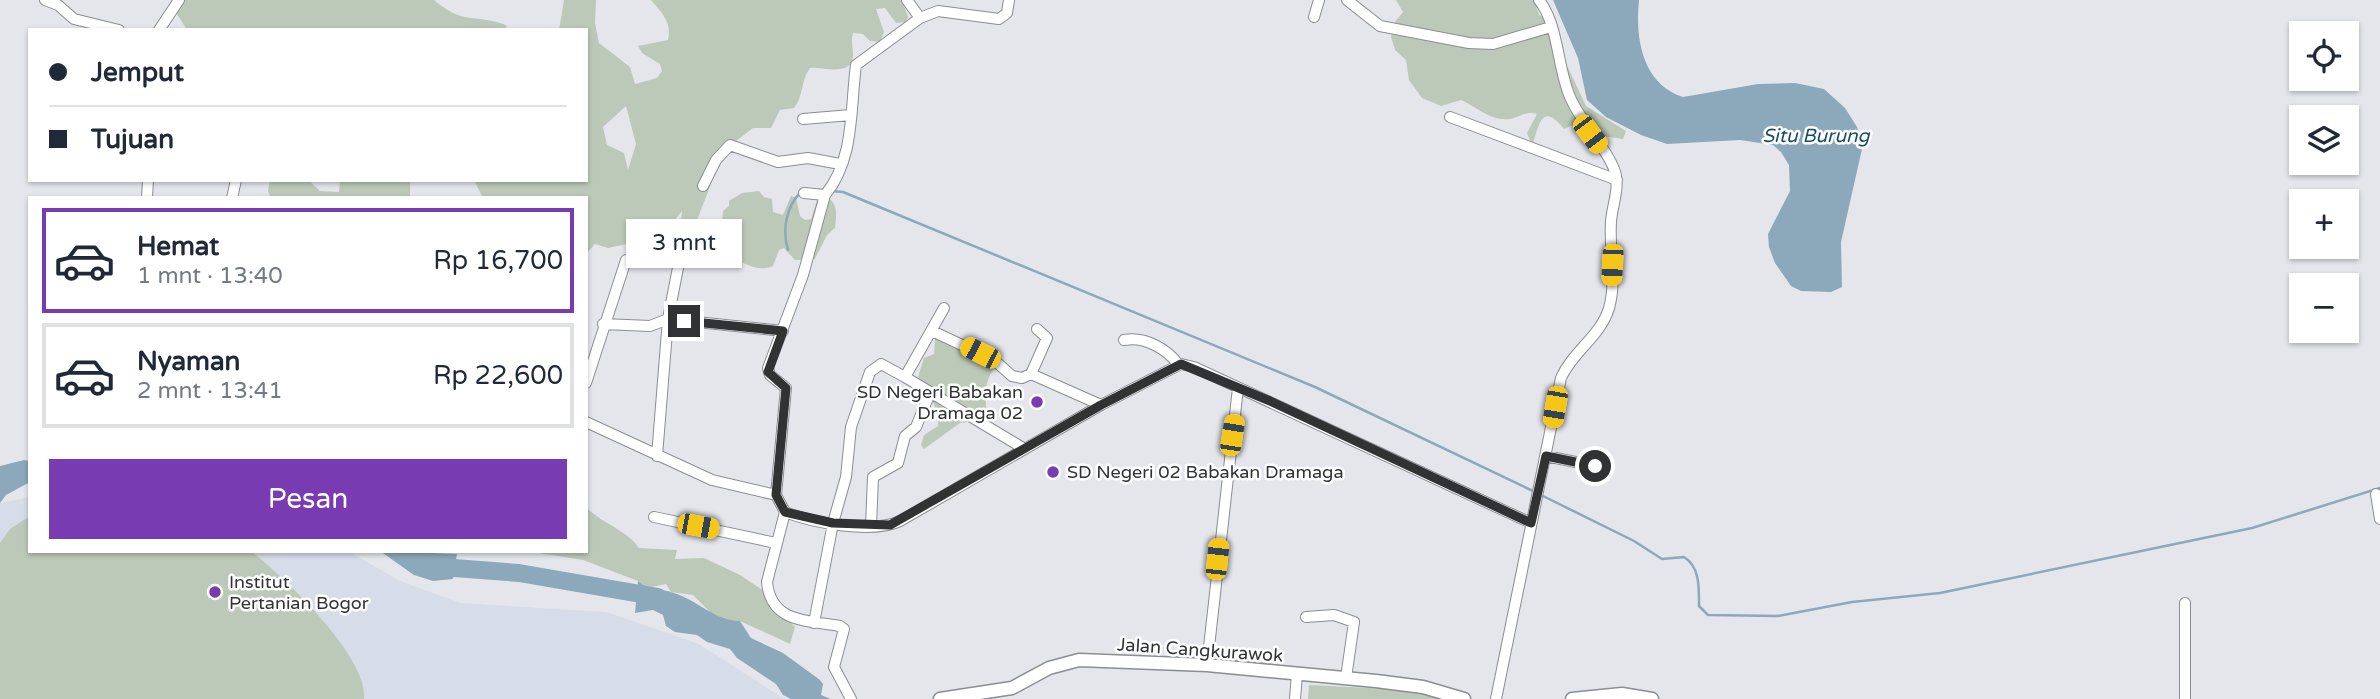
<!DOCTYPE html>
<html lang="id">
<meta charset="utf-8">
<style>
body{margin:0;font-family:"Varela Round",sans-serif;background:#f2f2f3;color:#1f2937;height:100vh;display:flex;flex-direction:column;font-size:26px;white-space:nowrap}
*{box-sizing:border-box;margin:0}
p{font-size:23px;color:#747a83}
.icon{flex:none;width:38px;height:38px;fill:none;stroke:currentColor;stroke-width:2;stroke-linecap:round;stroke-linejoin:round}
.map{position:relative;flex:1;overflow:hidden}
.sheet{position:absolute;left:28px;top:196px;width:560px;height:357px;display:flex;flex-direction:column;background:#fff;border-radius:0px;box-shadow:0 2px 5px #0004}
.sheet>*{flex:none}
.banner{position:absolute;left:28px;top:28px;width:560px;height:154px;border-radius:0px;box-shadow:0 2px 5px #0004;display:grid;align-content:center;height:154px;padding:0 21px;background:#fff}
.tools{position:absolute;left:2289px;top:21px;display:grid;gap:14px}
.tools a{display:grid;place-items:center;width:70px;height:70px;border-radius:0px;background:#fff;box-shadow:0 2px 5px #0004;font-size:35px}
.end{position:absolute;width:32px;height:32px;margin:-16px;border:9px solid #313234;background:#fff;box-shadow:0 0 0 4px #fff}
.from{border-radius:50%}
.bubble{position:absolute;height:49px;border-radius:0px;background:#fff;box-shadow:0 2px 5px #0004;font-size:23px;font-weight:600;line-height:49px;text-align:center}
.car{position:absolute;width:21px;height:42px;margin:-21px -10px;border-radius:9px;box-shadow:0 0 5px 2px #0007;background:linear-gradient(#f5c518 24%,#345 0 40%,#f5c518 0 76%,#345 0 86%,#f5c518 0)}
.banner b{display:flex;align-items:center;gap:24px;height:66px;font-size:26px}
.banner b+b{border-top:2px solid #e0e1e3}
.banner i{width:18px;height:18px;background:#1f2937}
ul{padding:12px 0 0;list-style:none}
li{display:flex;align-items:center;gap:21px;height:105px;margin:0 14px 10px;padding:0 7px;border:4px solid #e0e1e3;border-radius:0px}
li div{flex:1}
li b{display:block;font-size:26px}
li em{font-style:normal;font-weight:600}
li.selected{border-color:#793bb1}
li>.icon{width:63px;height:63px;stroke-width:1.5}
.action{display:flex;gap:14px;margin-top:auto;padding:14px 21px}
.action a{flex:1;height:80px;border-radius:0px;background:#793bb1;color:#fff;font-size:28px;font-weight:600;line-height:80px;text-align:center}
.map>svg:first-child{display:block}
</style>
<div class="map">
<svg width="2380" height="699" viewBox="0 0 2380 699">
<rect width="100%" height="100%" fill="#e4e6ec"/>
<path fill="#d6dce8" d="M30 497V551H348L400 581 461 603 606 612 699 644 784 699H0V503Z"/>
<path fill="#bdc9b8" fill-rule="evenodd" d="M177 0H434C465 26 473 13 506 25L507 30H187L177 14Z
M564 0H596L595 23 599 43 630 67 635 84 657 78 662 71 660 64 642 53 638 46 668 40C672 22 662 13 651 0H902L908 17 906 22 896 23 885 8 876 9 884 32 880 42 870 41 863 34 853 33C850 42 855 53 852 61 846 76 819 66 810 68 800 82 804 96 794 108L780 110 771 128H753L719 154 711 168V184L687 246 677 245 672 236 680 228 682 211 674 221 650 226 636 242 608 248 595 244 586 254V198H483L474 180H586V30H559ZM626 106 636 144 628 170 624 153 607 145 603 127Z
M1396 0H1534L1539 15 1554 22 1564 59 1586 106 1626 131 1623 139 1602 136 1578 123 1564 129C1541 100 1539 127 1532 146L1527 133 1537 114C1525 110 1520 118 1509 119 1490 121 1477 107 1461 100L1441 106 1422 98 1409 80 1406 60 1395 50 1391 37 1394 23 1403 12Z
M270 180H308L320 191 339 192 340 180H410V198H271L268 191Z
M759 191 764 197 772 199 773 212 783 215 791 196 796 198 800 216 805 220 811 219 817 200 827 197C839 205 836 215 835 228L827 235 815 259 795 260 784 248 779 250 773 266C761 272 744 265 734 257V241L721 230 723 211 729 206V201L742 193Z
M939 335 981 350H992L1000 358V363C981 378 987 398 986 419L960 423 924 449 921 445 924 435 938 426C940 411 927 388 918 377L924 358 934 354 935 339Z
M586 507C602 524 626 529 639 548L677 550 675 559 704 558 740 575 776 599 780 612 795 627 790 644 740 621H730L712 614 693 595 671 592 666 584 647 588 638 581 583 560 526 551H586Z
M30 516V551H251C283 576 369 657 364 699H0V543L10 529Z
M1309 685 1411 690 1446 699H1308Z"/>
<path fill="#8ca8bb" d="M1553 0H1639C1635 38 1642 84 1683 97L1758 84 1795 83 1824 89 1845 108 1857 127 1862 149 1841 242 1842 287 1831 292 1801 291 1791 286 1775 263 1769 247 1768 234 1790 191 1789 165 1781 152 1773 145 1740 140 1667 144 1641 135 1606 117 1587 100 1578 58Z
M24 460 30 461V482L6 495 0 503V466Z
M380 551 457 554 453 579 433 581 414 575Z
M638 581C649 591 661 588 674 593 697 600 715 621 740 621L751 638 783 653 820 680 823 684 821 695 831 699H791L783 695 776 684 737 658 730 649 707 642 697 635 675 632 666 626 663 615 653 610 635 613Z"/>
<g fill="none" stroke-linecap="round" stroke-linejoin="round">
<path stroke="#8ca8bb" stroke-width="2.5" d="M831 191 843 192 1315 387 1535 492
M788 250C782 231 786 207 800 193
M1541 495 1634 541 1662 559 1684 557C1700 567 1699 587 1699 606L1708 615 1778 616 1852 602 1940 593 2252 528 2380 488"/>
<path stroke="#8ca8bb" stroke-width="18" d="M398 551 428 566 519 573 658 597"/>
<g stroke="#8a8d92" stroke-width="12">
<path id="minor" d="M45 0 58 5 74 19 119 30
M907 0 920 18
M1347 0 1380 26 1469 43 1493 44 1551 27
M1314 17 1319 0
M159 30 179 0
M1450 117 1617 180
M803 119 851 115
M703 186 716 160 730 145 778 162 808 158 840 164
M804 193 825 195
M147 198 148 180
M232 198 236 180
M684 237 668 319 783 331
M944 308 905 377 1023 448
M603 324 650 326 668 319
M932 331 994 360 1012 376 1022 378 1031 374 1101 405
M1124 340C1145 336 1167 349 1179 365
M1031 374 1047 338 1037 329
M586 383 626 260
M586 422 712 480 776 495 785 512C813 523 873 534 900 521L1101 405 1181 364 1194 367 1531 523
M657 456 668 319
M1546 456 1595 466
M2376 494 2380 519
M776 495 786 388 770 375 768 368 803 275 825 195C855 159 850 109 856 65L920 18 938 11 999 19 1007 13 1009 0
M785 512 767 582C771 624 809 620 840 626L844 629 834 667 851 699
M654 517 776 543
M871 526 873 477 898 463 905 436 916 427 930 393
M2185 603V699
M1306 617 1334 615 1354 622 1346 678
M814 623 833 523 846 477 851 427 870 372 881 364 905 377
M1207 665 1238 388
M1295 699 1297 674
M1496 699 1561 378C1572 352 1601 336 1609 308 1617 280 1609 250 1611 222 1612 205 1621 186 1614 169 1605 145 1581 123 1570 97 1557 67 1559 26 1539 0"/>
</g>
<g stroke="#8a8d92" stroke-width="15">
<path id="tertiary" d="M940 699 1012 688 1049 668 1079 660 1207 665 1376 681 1423 687 1464 699
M1572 699 1622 694 1652 699"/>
</g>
<use href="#minor" stroke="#fff" stroke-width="10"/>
<use href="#tertiary" stroke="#fff" stroke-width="12"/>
</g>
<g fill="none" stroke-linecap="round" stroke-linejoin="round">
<path stroke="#313234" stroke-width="9" d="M684 321 783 331 768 372 786 388 776 495 785 512 833 523 890 525 1101 405 1181 364 1270 401 1531 523 1546 456 1595 466"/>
</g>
<g fill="#793bb1" stroke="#fff" stroke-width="2.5">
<circle cx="1037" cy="402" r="7"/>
<circle cx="1053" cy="472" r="7"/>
<circle cx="215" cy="592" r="7"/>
</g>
<g text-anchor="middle" stroke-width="5" stroke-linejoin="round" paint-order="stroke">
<g font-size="18" fill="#313234" stroke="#fff" text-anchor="start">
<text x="1023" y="398" text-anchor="end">SD Negeri Babakan<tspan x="1023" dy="21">Dramaga 02</tspan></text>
<text x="1067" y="478">SD Negeri 02 Babakan Dramaga</text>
<text x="229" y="588">Institut<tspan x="229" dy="21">Pertanian Bogor</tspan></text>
</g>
<g font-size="18" fill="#313234" stroke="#fff">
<text transform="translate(1200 650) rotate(4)" y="6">Jalan Cangkurawok</text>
</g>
<g font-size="19" font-style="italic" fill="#184b67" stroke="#fff">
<text x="1816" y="142">Situ Burung</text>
</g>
</g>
</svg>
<div class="tools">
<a><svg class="icon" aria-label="locate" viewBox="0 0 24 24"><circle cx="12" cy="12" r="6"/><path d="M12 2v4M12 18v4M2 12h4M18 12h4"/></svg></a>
<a><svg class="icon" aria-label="layers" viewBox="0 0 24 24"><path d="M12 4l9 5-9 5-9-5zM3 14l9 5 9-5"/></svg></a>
<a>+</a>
<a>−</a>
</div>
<i class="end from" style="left:1595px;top:466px"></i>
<i class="end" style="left:684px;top:321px"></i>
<div class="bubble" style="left:626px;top:219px;width:116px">3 mnt</div>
<i class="car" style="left:1590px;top:134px;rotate:143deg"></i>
<i class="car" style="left:1612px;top:265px;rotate:183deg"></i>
<i class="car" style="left:980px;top:353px;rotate:297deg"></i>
<i class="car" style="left:1555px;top:407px;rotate:190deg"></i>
<i class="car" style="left:1232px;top:435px;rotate:9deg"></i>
<i class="car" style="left:698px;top:526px;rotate:101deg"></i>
<i class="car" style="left:1217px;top:559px;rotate:6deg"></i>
<div class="banner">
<b><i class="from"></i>Jemput</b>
<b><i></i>Tujuan</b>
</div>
<section class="sheet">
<ul>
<li class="selected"><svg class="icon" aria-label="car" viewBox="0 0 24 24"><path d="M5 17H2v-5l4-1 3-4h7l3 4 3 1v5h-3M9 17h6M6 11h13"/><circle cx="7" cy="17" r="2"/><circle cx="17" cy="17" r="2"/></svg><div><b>Hemat</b><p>1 mnt · 13:40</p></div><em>Rp 16,700</em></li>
<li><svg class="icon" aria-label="car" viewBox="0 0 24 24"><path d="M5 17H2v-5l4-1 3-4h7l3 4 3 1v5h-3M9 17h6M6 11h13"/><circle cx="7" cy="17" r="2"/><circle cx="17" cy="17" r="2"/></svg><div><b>Nyaman</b><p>2 mnt · 13:41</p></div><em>Rp 22,600</em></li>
</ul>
<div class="action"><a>Pesan</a></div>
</section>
</div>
